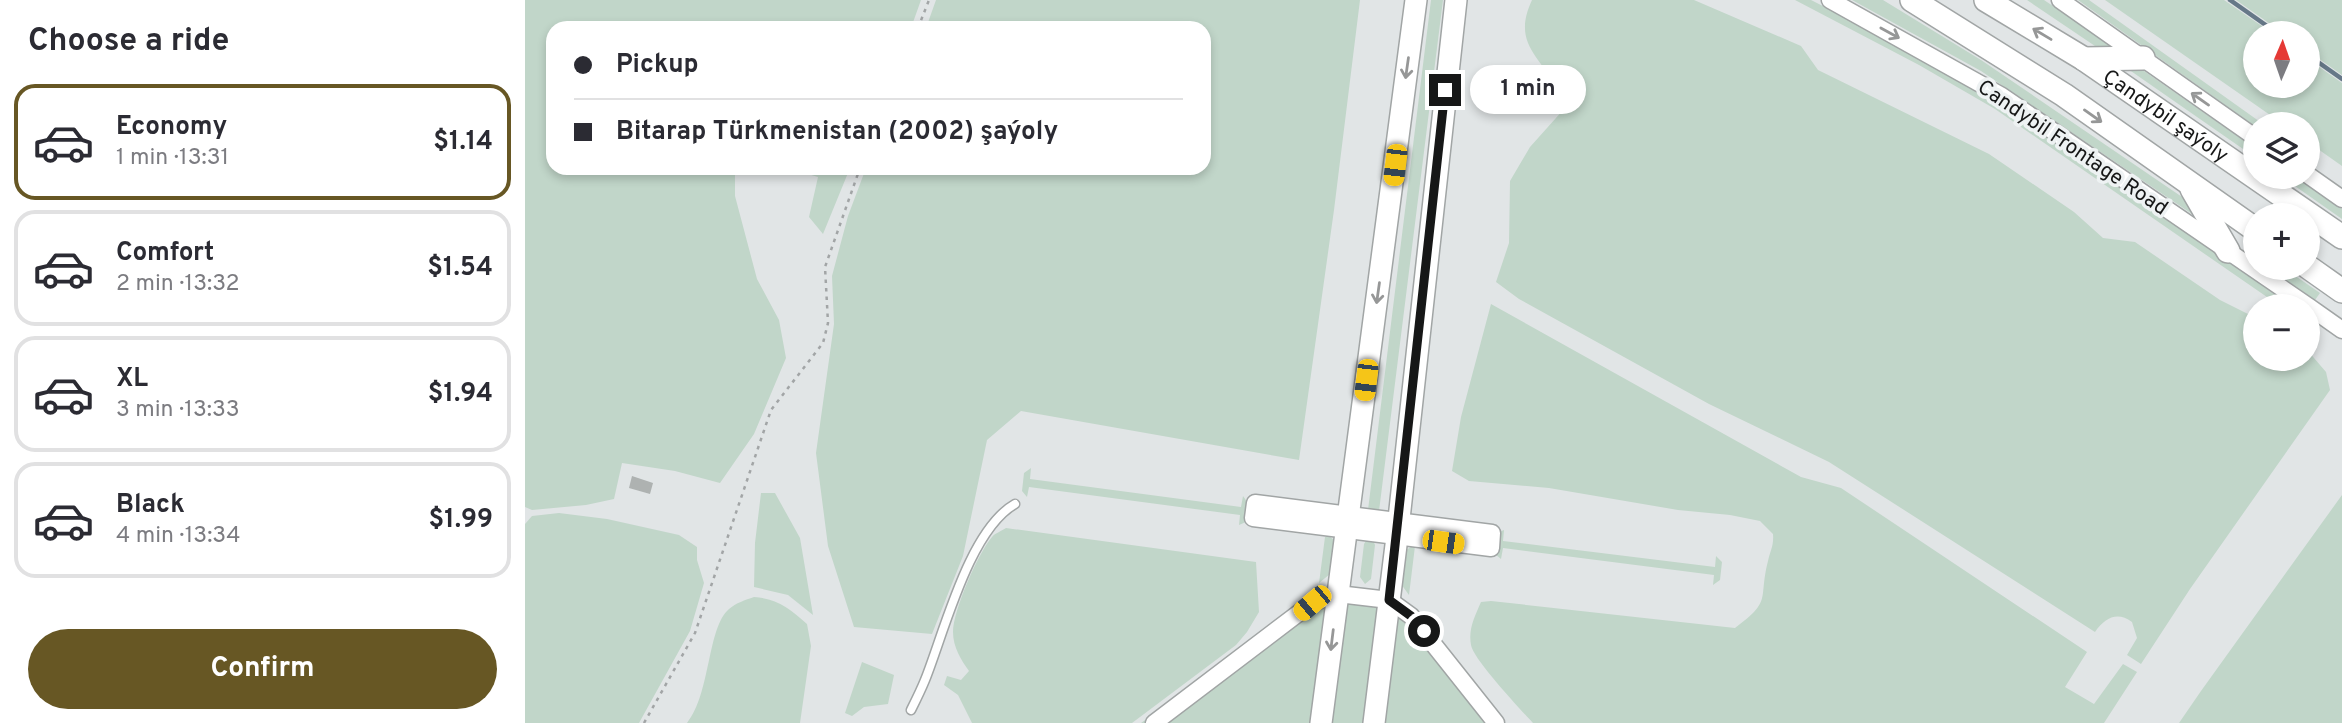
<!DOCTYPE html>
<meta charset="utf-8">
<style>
body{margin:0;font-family:Overpass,sans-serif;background:#f2f2f3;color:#2b2b33;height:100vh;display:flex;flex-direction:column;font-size:26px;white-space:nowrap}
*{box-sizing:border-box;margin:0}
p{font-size:23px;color:#7c7c81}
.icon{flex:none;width:38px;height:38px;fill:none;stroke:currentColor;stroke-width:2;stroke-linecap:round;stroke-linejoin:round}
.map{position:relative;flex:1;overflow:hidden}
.side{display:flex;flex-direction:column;background:#fff;width:525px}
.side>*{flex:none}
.banner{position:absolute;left:21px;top:21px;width:665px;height:154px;border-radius:21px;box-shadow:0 4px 10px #0003;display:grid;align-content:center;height:154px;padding:0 28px;background:#fff}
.needle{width:46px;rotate:2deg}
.tools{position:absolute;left:1718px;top:21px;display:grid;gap:14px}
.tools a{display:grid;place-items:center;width:77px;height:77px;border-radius:50%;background:#fff;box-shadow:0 4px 10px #0003;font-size:35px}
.end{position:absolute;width:32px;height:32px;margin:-16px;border:9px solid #161717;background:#fff;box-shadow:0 0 0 4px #fff}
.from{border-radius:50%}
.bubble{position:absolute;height:49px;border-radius:24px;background:#fff;box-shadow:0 4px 10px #0003;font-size:23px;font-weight:700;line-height:49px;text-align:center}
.car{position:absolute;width:21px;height:42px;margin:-21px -10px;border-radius:9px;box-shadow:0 0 5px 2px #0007;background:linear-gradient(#f5c518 24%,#345 0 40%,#f5c518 0 76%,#345 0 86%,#f5c518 0)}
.banner b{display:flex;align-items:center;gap:24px;height:66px;font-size:26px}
.banner b+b{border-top:2px solid #e1e1e2}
.banner i{width:18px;height:18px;background:#2b2b33}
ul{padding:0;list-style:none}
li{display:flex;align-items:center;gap:21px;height:116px;margin:0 14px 10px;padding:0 14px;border:4px solid #e1e1e2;border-radius:21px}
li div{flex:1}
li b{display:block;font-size:26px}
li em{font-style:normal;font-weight:700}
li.on{border-color:#675724}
li>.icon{width:63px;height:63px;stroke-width:1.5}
h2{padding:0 28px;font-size:32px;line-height:84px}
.cta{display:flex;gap:14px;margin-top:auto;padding:14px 28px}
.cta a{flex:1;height:80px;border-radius:42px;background:#675724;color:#fff;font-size:28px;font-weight:700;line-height:80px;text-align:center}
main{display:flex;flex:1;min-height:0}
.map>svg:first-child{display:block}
</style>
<main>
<section class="side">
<h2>Choose a ride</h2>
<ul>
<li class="on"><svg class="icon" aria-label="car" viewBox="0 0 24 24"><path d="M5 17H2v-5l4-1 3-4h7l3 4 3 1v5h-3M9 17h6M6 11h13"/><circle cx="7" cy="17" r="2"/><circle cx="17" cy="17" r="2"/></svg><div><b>Economy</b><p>1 min · 13:31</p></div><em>$1.14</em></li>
<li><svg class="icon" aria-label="car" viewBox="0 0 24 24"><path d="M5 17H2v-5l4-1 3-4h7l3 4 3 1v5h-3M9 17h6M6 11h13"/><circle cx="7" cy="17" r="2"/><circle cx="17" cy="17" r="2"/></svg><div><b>Comfort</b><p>2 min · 13:32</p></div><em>$1.54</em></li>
<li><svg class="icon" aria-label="car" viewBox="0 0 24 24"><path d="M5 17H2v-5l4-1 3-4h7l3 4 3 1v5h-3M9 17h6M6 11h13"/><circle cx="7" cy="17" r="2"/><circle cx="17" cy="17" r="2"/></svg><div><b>XL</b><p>3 min · 13:33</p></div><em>$1.94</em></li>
<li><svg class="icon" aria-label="car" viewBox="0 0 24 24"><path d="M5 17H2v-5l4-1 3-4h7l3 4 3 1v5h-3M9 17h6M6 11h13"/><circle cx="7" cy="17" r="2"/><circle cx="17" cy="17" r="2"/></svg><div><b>Black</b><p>4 min · 13:34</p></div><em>$1.99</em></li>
</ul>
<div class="cta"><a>Confirm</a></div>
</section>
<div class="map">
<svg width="1817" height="723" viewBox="0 0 1817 723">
<rect width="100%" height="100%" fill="#e1e5e6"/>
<path fill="#c1d6c9" d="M0 0H396L386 28H28V168H210V196L232 279 254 320 261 358 229 434 195 483 150 471 97 463 89 499 61 505 7 510 0 507Z
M411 0H835L809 210 774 460 496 411 462 440 438 556 407 634 329 627 303 546 291 453 309 324 307 276 323 216 341 168H679V28H401Z
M906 0H918L854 511 843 510Z
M1007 0H1169L1276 46 1293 70 1464 154 1549 212 1578 238 1610 242 1695 300 1731 318V359H1783V351L1801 372 1805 390 1665 589 1616 664 1602 655 1612 638 1607 622C1592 611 1580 618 1570 632L1304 462 1184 404 994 299 971 282 984 243 985 181 1005 147 1039 109C1037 102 1036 94 1032 88 1014 55 987 43 1007 0Z
M1270 0H1286L1343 29 1474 103 1767 306H1755L1470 109 1394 65Z
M1327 0H1358L1456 60 1660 199 1670 216 1456 71Z
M1502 0H1519L1583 43 1588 50 1570 46Z
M1553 0H1564L1738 124H1731V127Z
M1580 0H1699L1747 33H1731V86H1783V59L1817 83V166L1783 142V124H1758Z
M1711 0H1817V75L1783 51V33H1758Z
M1603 69 1619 71 1731 149V158Z
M263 168H325L298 234 284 217 293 177Z
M1757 177H1771L1817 209V219Z
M1744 268H1759L1795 293 1790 300Z
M966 304 1276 477 1316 488 1562 652 1540 687 1569 704 1598 664 1612 672 1579 723H1008C996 710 948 659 946 645 943 629 950 616 956 602L966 601 1210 628C1248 600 1233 600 1243 561 1245 551 1249 546 1248 534L1235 521 1205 515 1153 510 1024 488 944 481 927 471 936 417Z
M506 468 505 479 716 507 718 496 723 503 721 522 714 525 715 515 504 487 502 497 497 491 499 473Z
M236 493H250L275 538 288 615 263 595 229 587 230 543Z
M1817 495V723H1654L1676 691Z
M34 513 82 519 154 535 172 547V560L179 583 165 631 114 723H0V524L7 516Z
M481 528 731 562 734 612 722 632 711 645 607 723H447L433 695 419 685 422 676 436 680 444 671C436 660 428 647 428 632 428 611 453 553 467 537 470 533 477 531 481 528Z
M979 530 978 541 1190 567 1191 556 1197 562 1195 580 1188 585 1189 575 978 548 976 559 970 554 974 532Z
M803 535 809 540 805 574 794 583 800 537Z
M842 539 848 540 850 545 846 579 840 584 835 577 839 544Z
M887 546H890L884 595 876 584 880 551Z
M799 587 872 592 978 723H616Z
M229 597C253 599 264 608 282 624L286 646 275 723H162C186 693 182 628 204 609 211 603 220 600 229 597Z
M337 662 369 675 363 704 339 707 327 716 320 713Z"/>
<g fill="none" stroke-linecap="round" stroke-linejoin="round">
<path stroke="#667888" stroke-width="4.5" d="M1705 0 1752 33
M1783 55 1817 79"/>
</g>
<path fill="#aeb2b1" d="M107 476 128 483 125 494 104 488Z"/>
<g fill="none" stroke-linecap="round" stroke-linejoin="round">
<g stroke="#a1a5a5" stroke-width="11">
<path id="service" d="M386 710C391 700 396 690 400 680 419 633 444 530 490 504"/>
</g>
<g stroke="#a1a5a5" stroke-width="19">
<path id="minor" d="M1305 0 1477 96 1783 306
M1535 0 1731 138
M1783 175 1817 199
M1783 306 1817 330
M730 503 967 533 966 548 728 518Z
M629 723 787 603 813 594 864 600 886 616 971 723"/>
</g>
<g stroke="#a1a5a5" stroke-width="24">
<path id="tertiary" d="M796 723 891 0
M849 723 872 537 931 0"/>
</g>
<g stroke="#a1a5a5" stroke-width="26">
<g id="secondary">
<path d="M1387 0 1539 95 1731 230"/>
<path id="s1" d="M1461 0 1559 59 1817 237"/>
<path d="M1559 59 1618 58"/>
<path d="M1667 189 1703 251"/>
<path d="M1783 267 1817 291"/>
</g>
</g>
<path stroke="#a2a5a6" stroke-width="2.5" stroke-dasharray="3.5 5" stroke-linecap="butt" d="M393 28 404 0
M119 723 170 633 246 410 298 343 303 323 300 267 335 168"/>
<use href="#service" stroke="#fff" stroke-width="8"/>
<use href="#minor" stroke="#fff" stroke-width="16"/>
<use href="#tertiary" stroke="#fff" stroke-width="21"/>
<use href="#secondary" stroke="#fff" stroke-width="23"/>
</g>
<defs><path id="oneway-shaft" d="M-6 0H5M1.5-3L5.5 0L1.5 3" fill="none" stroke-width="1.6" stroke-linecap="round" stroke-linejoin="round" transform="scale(1.75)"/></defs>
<g stroke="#969797">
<use href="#oneway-shaft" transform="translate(1365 33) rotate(29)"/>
<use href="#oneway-shaft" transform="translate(1517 34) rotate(-149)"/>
<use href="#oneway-shaft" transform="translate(882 68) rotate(98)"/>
<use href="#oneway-shaft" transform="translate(1675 99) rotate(-145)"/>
<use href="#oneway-shaft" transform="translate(1568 116) rotate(35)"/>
<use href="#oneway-shaft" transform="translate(853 293) rotate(98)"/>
<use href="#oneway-shaft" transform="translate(807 640) rotate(97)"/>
</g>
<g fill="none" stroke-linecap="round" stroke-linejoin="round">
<path stroke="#161717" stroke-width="9" d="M899 631 886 616 864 600 920 90"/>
</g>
<g text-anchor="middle" stroke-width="7" stroke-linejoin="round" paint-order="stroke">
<g font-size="21" fill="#161717" stroke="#eef2f3">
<text dy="7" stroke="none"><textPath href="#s1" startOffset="214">Çandybil şaýoly</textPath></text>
<text transform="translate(1548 147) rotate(34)" y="7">Candybil Frontage Road</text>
</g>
</g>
</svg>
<div class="tools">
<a><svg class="needle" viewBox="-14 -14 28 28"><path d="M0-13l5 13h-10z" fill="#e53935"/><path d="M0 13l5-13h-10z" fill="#7c7c81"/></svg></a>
<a><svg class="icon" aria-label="layers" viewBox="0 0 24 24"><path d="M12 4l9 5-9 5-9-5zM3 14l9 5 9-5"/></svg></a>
<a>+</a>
<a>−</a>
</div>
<i class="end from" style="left:899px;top:631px"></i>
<i class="end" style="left:920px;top:90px"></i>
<div class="bubble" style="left:945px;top:65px;width:116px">1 min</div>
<i class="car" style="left:870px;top:165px;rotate:187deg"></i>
<i class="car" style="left:841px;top:380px;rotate:187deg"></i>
<i class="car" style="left:918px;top:542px;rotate:98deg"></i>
<i class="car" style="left:787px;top:603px;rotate:230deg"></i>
<div class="banner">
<b><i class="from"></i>Pickup</b>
<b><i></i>Bitarap Türkmenistan (2002) şaýoly</b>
</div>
</div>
</main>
